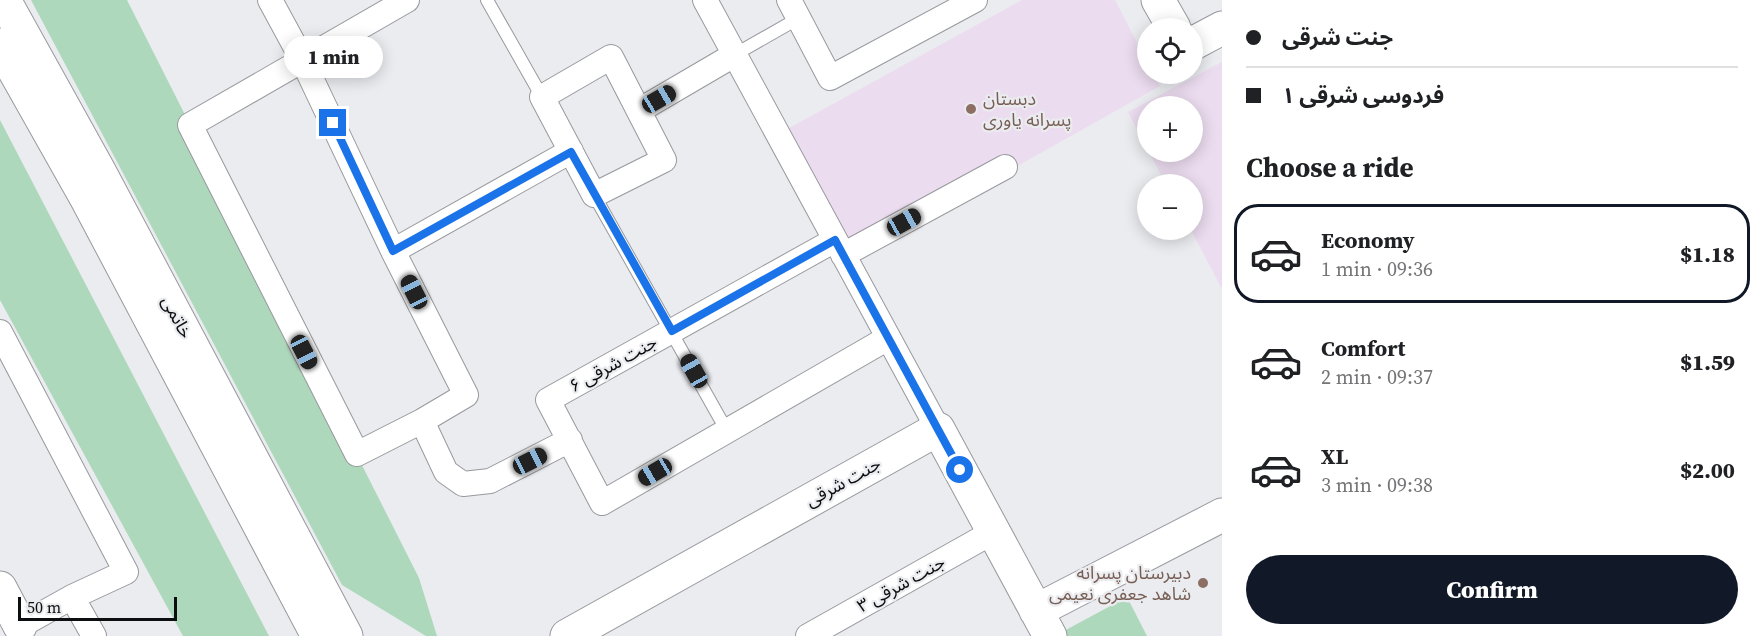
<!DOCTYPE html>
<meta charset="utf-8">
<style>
body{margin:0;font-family:"Source Serif 4","Noto Sans Arabic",serif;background:#f2f2f2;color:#202124;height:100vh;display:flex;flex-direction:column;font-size:22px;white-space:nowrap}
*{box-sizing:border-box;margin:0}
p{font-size:20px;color:#757577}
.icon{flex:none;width:33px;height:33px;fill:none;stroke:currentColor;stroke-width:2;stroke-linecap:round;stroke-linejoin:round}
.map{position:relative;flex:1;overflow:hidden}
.details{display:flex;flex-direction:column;background:#fff;width:540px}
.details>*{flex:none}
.top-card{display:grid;align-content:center;height:132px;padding:0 24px;background:#fff}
.buttons{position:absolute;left:1137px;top:18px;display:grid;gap:12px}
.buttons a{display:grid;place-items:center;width:66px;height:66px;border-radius:50%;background:#fff;box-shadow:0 3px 15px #0003;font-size:30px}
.scale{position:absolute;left:18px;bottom:15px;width:159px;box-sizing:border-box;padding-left:6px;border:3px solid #0d0e0f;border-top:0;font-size:16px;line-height:21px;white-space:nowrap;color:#0d0e0f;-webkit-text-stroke:4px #eaecf0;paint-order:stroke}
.end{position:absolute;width:27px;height:27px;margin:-14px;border:8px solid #1a73e8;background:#fff;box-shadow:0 0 0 3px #fff}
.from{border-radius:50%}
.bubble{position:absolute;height:42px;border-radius:21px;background:#fff;box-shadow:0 3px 15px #0003;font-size:20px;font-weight:800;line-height:42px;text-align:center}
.car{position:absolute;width:18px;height:36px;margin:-18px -9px;border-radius:8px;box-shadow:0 0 4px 2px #0007;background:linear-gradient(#222 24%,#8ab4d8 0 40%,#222 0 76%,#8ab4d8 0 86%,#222 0)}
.top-card b{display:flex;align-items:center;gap:21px;height:57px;font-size:22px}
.top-card b+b{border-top:2px solid #e0e0e0}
.top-card i{width:15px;height:15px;background:#202124}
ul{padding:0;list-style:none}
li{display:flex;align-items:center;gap:18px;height:99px;margin:0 12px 9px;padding:0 12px;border:3px solid transparent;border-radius:24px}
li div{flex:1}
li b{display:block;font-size:22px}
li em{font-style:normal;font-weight:800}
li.current{border-color:#111827}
li>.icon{width:54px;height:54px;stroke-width:1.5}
h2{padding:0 24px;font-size:27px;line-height:72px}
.action{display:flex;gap:12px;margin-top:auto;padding:12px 24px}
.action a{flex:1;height:69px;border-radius:36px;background:#111827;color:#fff;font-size:24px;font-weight:800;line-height:69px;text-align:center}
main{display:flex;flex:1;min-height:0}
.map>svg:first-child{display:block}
</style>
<main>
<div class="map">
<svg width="1222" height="636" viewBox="0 0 1222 636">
<rect width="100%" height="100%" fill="#eaecf0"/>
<path fill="#ebdcef" d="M1022 0H1115L1147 62 1148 74H1153L1160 86 900 232 847 245 782 132Z
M1222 62V289L1191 230 1192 184H1166L1149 152H1192V106H1148L1147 149 1128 112Z"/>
<path fill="#aed8bb" d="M31 0H127L419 578 437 636H426L342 585Z
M0 120 269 636H183L0 300Z
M1127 597 1147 636H1064L1062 632Z"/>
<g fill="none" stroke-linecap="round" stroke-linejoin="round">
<g stroke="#97999d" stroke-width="14">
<path id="lane" d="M487 0 542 97
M734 55 799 18
M594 195 727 431"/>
</g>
<g stroke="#97999d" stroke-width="26">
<path id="street" d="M270 0 302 59 393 251
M407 0 190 125 357 454 422 421 466 395 393 251 571 151
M705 0 938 429
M789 0 830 78 975 0
M611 57 664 160 594 195 542 97Z
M640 110 734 55
M835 240 548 400 602 503 888 338
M843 255 1005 167
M0 332 126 572 72 597
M422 421 446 472 463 484 490 481 570 440
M20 626 72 597 94 636
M808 636 993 532"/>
</g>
<g stroke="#97999d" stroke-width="35">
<path id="secondary" d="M4 0 99 171 346 636
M1158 0 1174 28
M1192 44 1222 28
M0 45 88 201 318 636
M0 588 20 626
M1036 611 1222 515
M567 636 938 429 1050 636"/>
</g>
<use href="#lane" stroke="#fff" stroke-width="12"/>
<use href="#street" stroke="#fff" stroke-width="24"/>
<use href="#secondary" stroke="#fff" stroke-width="33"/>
</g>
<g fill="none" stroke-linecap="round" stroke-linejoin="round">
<path stroke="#1a73e8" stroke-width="8" d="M333 123 393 251 571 152 672 331 835 240 960 470"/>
</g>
<g fill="#8d6e63" stroke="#eaecf0" stroke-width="2">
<circle cx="971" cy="109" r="6"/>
<circle cx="1203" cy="583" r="6"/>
</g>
<g text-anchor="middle" stroke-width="4.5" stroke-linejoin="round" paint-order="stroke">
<g font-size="18" fill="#785e54" stroke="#eaecf0" text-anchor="start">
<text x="983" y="105">دبستان<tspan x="983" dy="21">پسرانه یاوری</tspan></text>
<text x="1191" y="579" text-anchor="end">دبیرستان پسرانه<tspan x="1191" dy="21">شاهد جعفری نعیمی</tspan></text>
</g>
<g font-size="18" fill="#0d0e0f" stroke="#eaecf0">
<text transform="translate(177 317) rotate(62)" y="6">خاتمی</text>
<text transform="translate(613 364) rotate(-29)" y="6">جنت شرقی ۶</text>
<text transform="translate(843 482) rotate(-29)" y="6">جنت شرقی</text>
<text transform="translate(901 584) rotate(-29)" y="6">جنت شرقی ۳</text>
</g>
</g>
</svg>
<div class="buttons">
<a><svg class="icon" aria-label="locate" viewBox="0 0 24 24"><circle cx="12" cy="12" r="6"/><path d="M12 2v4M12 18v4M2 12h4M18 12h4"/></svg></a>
<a>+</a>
<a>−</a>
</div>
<div class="scale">50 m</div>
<i class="end from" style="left:960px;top:470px"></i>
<i class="end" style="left:333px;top:123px"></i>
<div class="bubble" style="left:284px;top:36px;width:99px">1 min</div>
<i class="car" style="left:659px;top:99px;rotate:60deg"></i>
<i class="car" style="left:904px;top:222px;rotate:61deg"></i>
<i class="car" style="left:414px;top:292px;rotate:333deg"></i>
<i class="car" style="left:304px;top:352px;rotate:153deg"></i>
<i class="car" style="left:694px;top:371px;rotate:331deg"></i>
<i class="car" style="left:530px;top:461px;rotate:63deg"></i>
<i class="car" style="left:655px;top:472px;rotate:240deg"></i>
</div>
<section class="details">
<div class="top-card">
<b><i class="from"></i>جنت شرقی</b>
<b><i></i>فردوسی شرقی ۱</b>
</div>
<h2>Choose a ride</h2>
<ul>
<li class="current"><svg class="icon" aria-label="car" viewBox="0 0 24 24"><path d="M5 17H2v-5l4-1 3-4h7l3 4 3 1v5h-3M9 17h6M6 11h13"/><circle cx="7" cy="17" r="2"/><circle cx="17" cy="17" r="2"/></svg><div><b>Economy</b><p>1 min · 09:36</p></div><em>$1.18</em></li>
<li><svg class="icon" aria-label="car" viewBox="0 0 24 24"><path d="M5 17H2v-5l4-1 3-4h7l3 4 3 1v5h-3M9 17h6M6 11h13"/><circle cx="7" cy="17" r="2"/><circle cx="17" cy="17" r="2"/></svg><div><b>Comfort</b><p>2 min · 09:37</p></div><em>$1.59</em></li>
<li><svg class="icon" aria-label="car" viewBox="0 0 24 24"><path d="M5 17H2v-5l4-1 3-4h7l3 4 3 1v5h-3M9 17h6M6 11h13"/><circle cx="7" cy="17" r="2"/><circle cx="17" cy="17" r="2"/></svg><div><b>XL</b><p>3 min · 09:38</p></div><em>$2.00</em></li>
</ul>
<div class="action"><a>Confirm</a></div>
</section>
</main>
